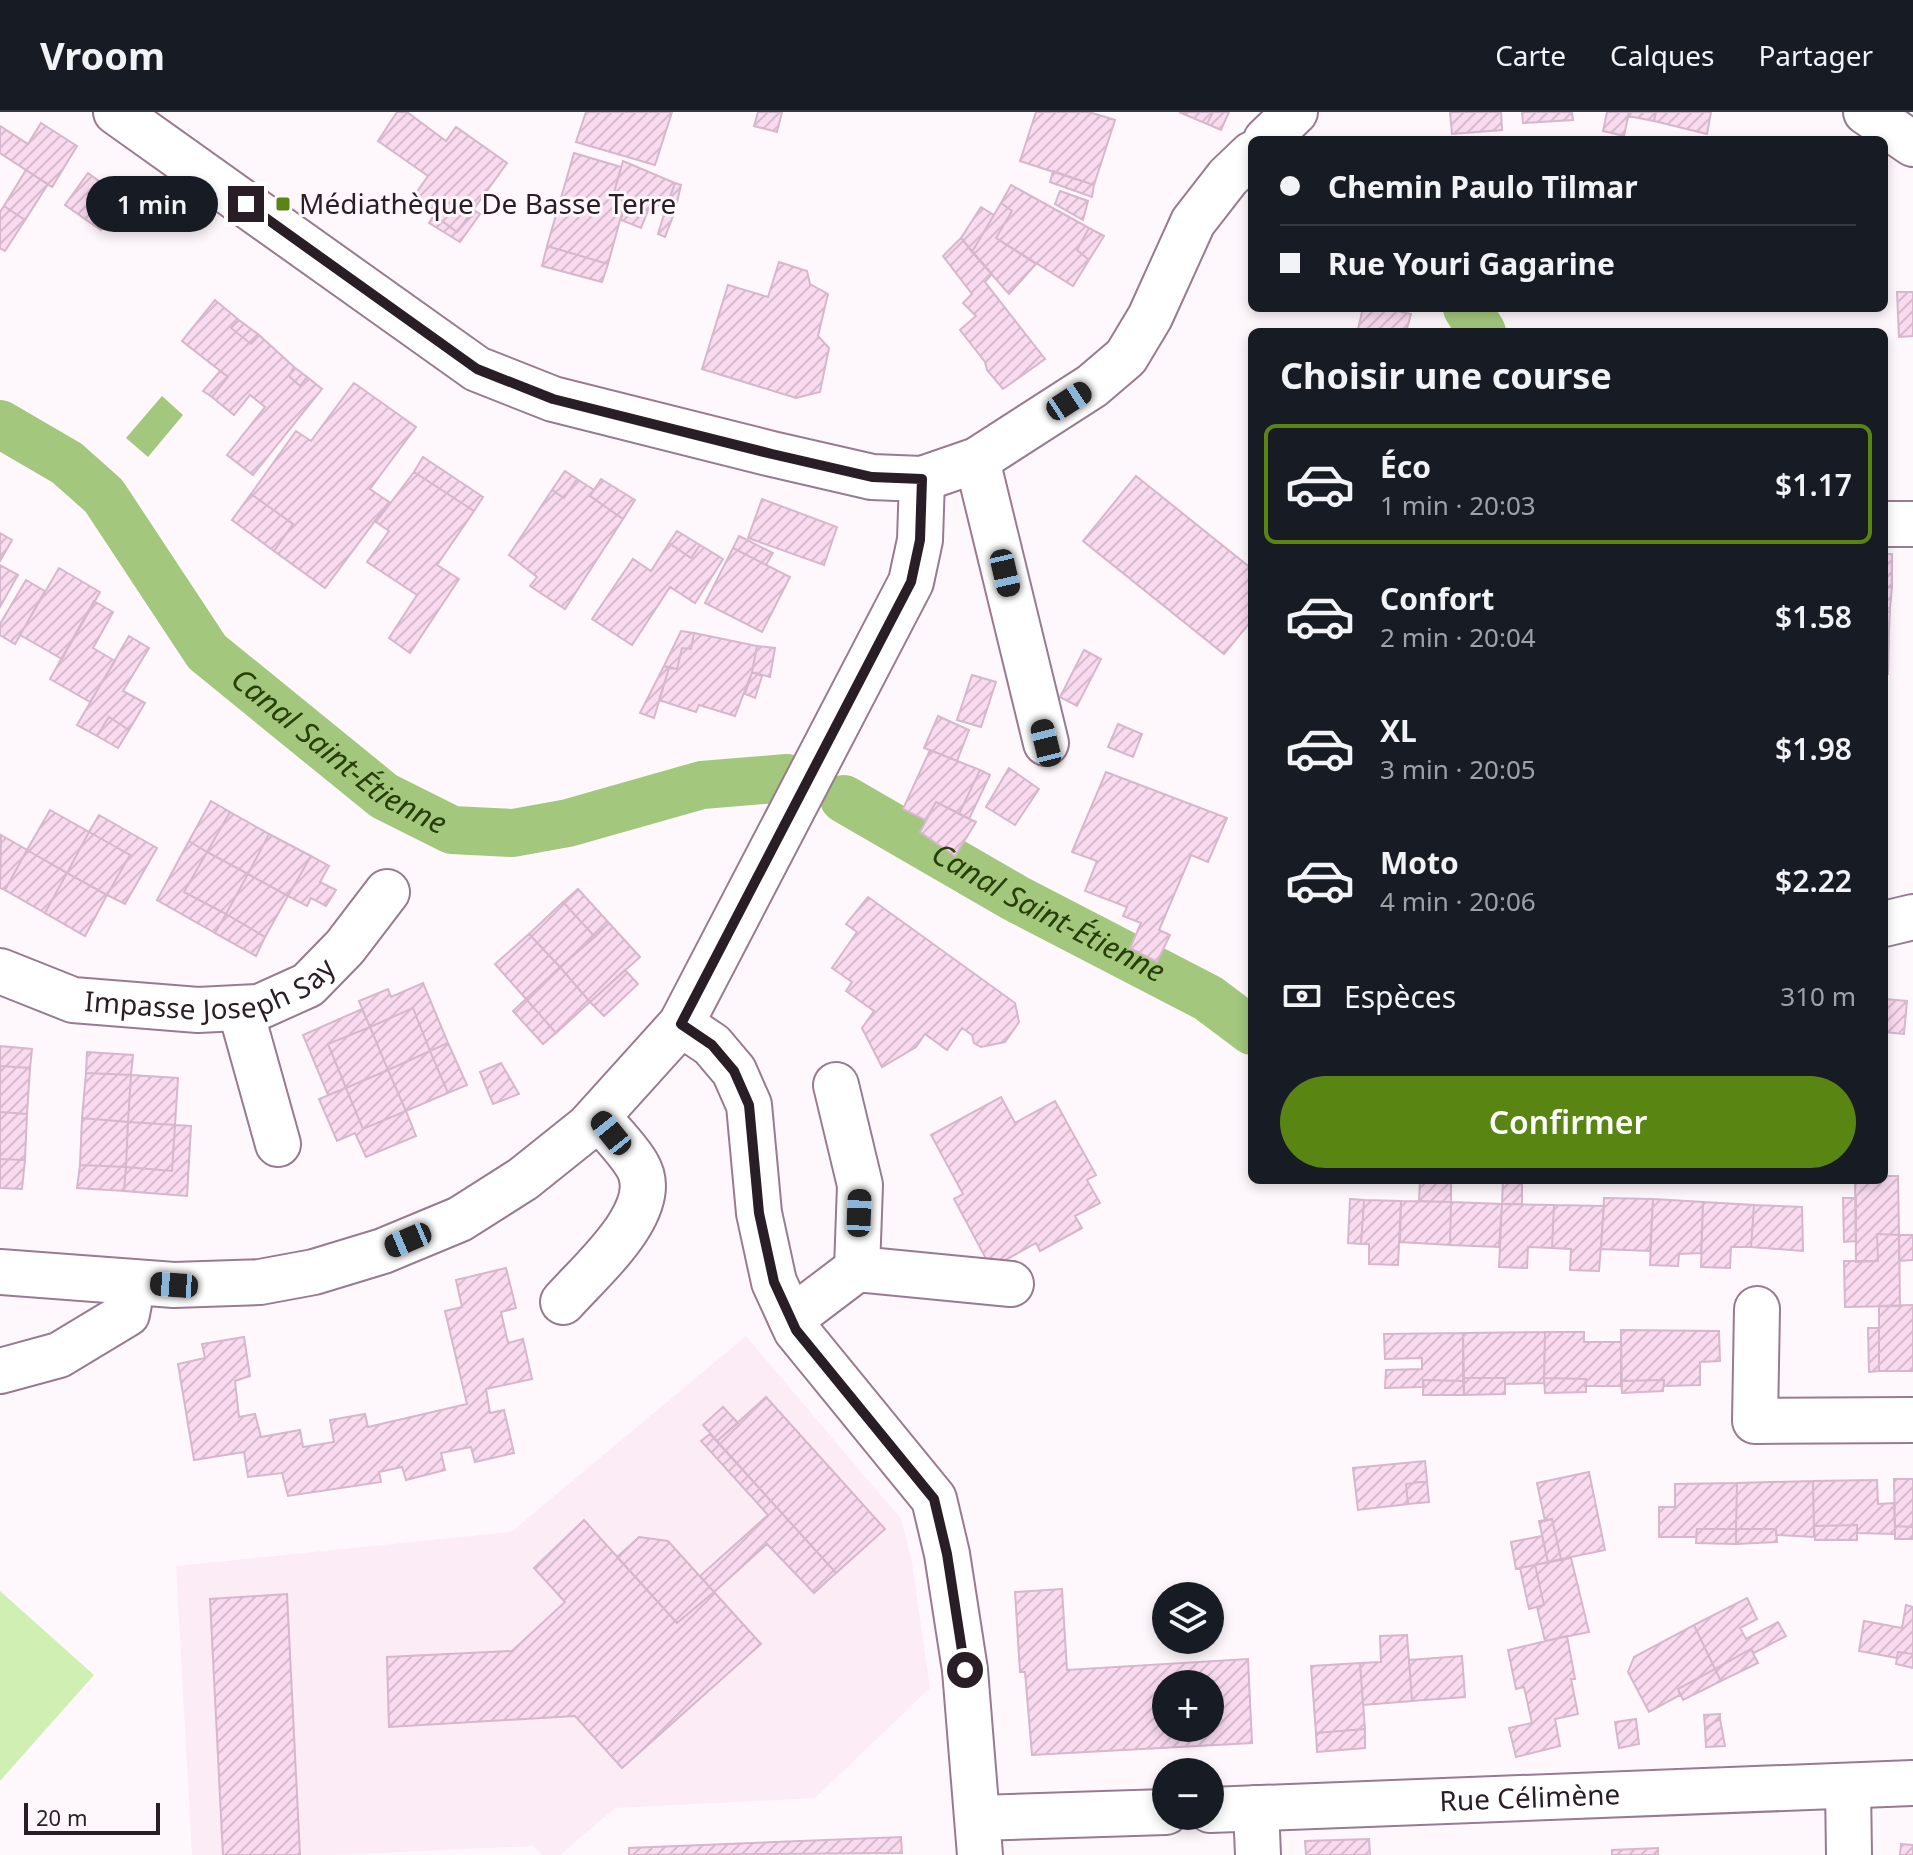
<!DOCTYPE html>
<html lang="fr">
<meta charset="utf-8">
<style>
body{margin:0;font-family:"Noto Sans",sans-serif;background:#242831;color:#f1f3f6;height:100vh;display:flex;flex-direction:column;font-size:30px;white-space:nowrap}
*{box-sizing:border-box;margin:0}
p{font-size:26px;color:#9ea1a6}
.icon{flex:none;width:44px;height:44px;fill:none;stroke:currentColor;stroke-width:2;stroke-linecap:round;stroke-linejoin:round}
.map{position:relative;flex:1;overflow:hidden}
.drawer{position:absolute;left:1248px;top:216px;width:640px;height:856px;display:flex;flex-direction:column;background:#171b24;border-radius:12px;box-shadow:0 4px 12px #0003}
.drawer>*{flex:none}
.top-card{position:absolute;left:1248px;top:24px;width:640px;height:176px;border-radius:12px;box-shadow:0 4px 12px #0003;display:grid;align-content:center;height:176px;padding:0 32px;background:#171b24}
.buttons{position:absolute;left:1152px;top:1470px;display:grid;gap:16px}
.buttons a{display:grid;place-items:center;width:72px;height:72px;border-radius:50%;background:#171b24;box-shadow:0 4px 12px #0003;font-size:40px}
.scale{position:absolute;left:24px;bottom:20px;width:136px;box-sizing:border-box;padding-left:8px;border:4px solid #291e25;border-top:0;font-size:22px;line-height:28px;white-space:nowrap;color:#291e25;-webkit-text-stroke:6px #fef8fc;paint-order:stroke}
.end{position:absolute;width:36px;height:36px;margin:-18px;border:10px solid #291e25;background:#fff;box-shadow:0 0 0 4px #fff}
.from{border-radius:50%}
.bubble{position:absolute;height:56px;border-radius:28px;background:#171b24;box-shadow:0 4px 12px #0003;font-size:26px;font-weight:600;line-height:56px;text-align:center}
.car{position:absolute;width:24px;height:48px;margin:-24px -12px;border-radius:10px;box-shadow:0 0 6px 2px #0007;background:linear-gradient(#222 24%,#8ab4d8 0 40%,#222 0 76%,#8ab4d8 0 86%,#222 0)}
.top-card b{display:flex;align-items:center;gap:28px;height:76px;font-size:30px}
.top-card b+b{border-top:2px solid #363941}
.top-card i{width:20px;height:20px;background:#f1f3f6}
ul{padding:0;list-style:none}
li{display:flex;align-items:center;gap:24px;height:120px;margin:0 16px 12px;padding:0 16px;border:4px solid transparent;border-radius:12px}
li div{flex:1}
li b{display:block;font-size:30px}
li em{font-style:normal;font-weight:600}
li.active{border-color:#598512}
li>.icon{width:72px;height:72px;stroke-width:1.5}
h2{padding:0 32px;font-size:36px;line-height:96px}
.pay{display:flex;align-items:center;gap:20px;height:88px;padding:0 32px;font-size:30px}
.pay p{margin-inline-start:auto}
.cta{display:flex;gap:16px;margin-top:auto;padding:16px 32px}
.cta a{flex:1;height:92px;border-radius:48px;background:#598512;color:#fff;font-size:32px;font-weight:600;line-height:92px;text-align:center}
header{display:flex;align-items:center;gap:48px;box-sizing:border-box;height:112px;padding:0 40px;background:#171b24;border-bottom:2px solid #363941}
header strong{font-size:38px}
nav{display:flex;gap:44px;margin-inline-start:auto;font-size:28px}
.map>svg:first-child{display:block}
</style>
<header>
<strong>Vroom</strong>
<nav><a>Carte</a><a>Calques</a><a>Partager</a></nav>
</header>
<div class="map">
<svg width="1913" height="1743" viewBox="0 0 1913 1743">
<defs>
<pattern id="building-hatch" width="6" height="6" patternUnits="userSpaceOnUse" patternTransform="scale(2)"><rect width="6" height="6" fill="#fadaef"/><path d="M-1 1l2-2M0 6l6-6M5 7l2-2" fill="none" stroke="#d6bbcd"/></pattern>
</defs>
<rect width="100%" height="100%" fill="#fef8fc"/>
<path fill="#fcecf6" d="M746 1224 901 1407 912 1450 930 1576 815 1686 615 1696 560 1743H542L533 1734 336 1743H192L176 1454 511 1420Z"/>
<path fill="#d0efb3" d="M0 1479 94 1563 0 1669Z"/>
<path fill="#a3c77d" d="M162 284 183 303 148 345 126 326Z"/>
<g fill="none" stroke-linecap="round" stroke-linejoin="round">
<g stroke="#a3c77d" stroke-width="48">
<path d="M1467 196 1482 220"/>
<path id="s1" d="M0 312 67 351 104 384 207 540 384 684 452 718 513 721 568 711 702 673 787 666"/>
<path id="s2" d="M844 687 1015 786 1208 886 1252 919"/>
</g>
</g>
<path fill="url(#building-hatch)" stroke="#d6b7cb" stroke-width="2" fill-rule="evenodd" d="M397 0H407L446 29 456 15 507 51 457 120 412 87 428 64 378 29Z
M586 0H672L655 53 576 30Z
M758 0H782L777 20 754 14Z
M1036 0H1089L1115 8 1094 73 1020 49Z
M1179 0H1213L1207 12Z
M1213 0H1229L1221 18 1207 12Z
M1450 0H1501L1502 18 1452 22Z
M1522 0H1572L1573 8 1523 11Z
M1607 0H1629L1624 24 1603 19Z
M1629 0H1656L1654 9 1628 4Z
M1656 0H1711L1707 22 1654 9Z
M41 11 77 34 52 75 0 41V14L28 32Z
M574 41 621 55 613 84 625 90 608 152 547 134Z
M623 49 675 71 666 96 651 91 641 116 621 108 625 90 613 84Z
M26 58 48 72 25 108 4 94Z
M1053 59 1094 73 1092 85 1050 70Z
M88 61 111 78 103 88 116 96 101 118 65 93Z
M675 71 681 73 675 99 666 96Z
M1011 73 1089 116 1077 138 1089 148 1073 174 996 126 1012 99 1001 91Z
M111 78 124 85 116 96 103 88Z
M1060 79 1088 89 1083 108 1055 92Z
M1001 91 1012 99 996 126 1036 152 1009 182 972 140Z
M4 94 25 108 5 139 0 136V100Z
M981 95 994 103 972 140 961 126Z
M666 96 675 99 665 125 658 122Z
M474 98 480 102 460 130 429 111 434 103 457 120Z
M1089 116 1104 124 1089 148 1077 138Z
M961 126 992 162 985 170 1045 247 1003 277 987 258 985 250 960 218 976 204 963 191 972 182 943 144Z
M547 134 608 152 602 170 542 154Z
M779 150 807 159 810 172 828 182 818 224 829 236 820 280 796 286 702 257 728 173 768 185Z
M1897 180H1913V224L1899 225Z
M215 188 239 208 231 216 251 232 259 223 294 255 289 264 300 274 307 265 322 277 253 363 227 343 265 295 250 283 234 303 212 285 228 265 182 229Z
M1363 196H1384L1411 202 1406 220H1371L1358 217Z
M239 208 259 223 251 232 231 216Z
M294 255 307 265 300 274 289 264Z
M220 259 228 265 212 285 203 279Z
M354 271 416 315 370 377 389 390 325 476 274 439 293 412 251 382 296 319 311 329Z
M423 345 483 385 474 399 414 360Z
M565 359 577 367 564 386 552 378Z
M414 360 474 399 437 453 459 467 410 541 389 526 417 483 367 450 389 419 376 410Z
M1136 364 1252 457V508L1224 542 1083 429Z
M577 367 594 378 590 384 623 407 565 497 530 474 537 465 509 443 552 378 564 386Z
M601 367 635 388 623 407 590 384Z
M251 382 293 412 274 439 232 408Z
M762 387 837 415 824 453 748 426Z
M677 419 700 433 691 446 669 431Z
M0 421 12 428 0 449Z
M739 424 773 441 766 453 733 436Z
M669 431 691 446 700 433 723 447 695 491 670 475 632 533 592 507 633 447 651 459Z
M733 436 790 465 762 520 705 491Z
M1884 442H1892V475L1884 474Z
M0 453 18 463 0 495Z
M59 456 100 480 62 547 20 523Z
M26 468 45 479 15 532 0 523V512Z
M1884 474 1892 475 1890 496H1884Z
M94 489 113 500 93 536 115 549 90 590 50 567Z
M1884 496H1890L1889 518H1884Z
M1884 518H1889L1888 562H1884Z
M681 519 694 521 691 537 682 536 677 557 664 554Z
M694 521 757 534 752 560 735 604 699 593 696 600 659 588 669 556 677 557 682 536 691 537Z
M129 524 149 536 123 579 145 591 129 618 109 605 97 624 77 613Z
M757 534 775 536 770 565 752 560Z
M1084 538 1101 547 1077 594 1060 585Z
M664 554 669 556 654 606 640 601Z
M752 560 762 564 755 586 745 582Z
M972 563 996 570 981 615 957 608Z
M938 604 969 618 957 649 924 636Z
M109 605 129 618 118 636 97 624Z
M1118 612 1142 622 1133 645 1108 635Z
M930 638 980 658 959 702 936 690 925 708 903 697Z
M1009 656 1039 677 1015 713 986 695Z
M980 658 990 663 969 707 959 702Z
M1106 660 1227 706 1208 750 1191 743 1159 818 1170 823 1157 850 1130 836 1141 811 1123 804 1127 795 1085 779 1097 749 1072 740Z
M211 689 230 700 207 740 189 729Z
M936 690 976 710 955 744 920 720Z
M50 698 89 720 67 761 27 738Z
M230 700 269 722 248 762 207 740Z
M99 703 157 736 125 792 107 783 130 743 89 720Z
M89 720 130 743 107 783 67 761Z
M269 722 311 744 288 784 248 762Z
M1 723 27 738 5 778 0 776Z
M189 729 207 740 184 780 226 802 215 821 157 788Z
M27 738 67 761 45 801 5 778Z
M207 740 248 762 226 802 184 780Z
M311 744 329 754 320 770 336 778 326 794 311 786 307 794 288 784Z
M67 761 107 783 85 824 45 801Z
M248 762 288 784 265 825 226 802Z
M578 777 609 811 595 825 563 790Z
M868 785 1015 891 1019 910 1005 930 981 935 974 931 972 923 962 916 947 938 925 922 916 935 882 955 862 916 874 899 846 879 852 870 832 856 857 820 846 812Z
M563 790 595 825 560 855 529 822Z
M226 802 265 825 256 844 215 821Z
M609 811 640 845 590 890 560 855Z
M529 822 560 855 526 887 495 852Z
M560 855 590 890 556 921 526 887Z
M625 858 638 872 604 904 590 890Z
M423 871 448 931 430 939 413 896 370 915 359 889 388 877 391 885Z
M526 887 556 921 543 932 513 899Z
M1884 887 1907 889 1904 922 1884 920Z
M413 896 430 939 388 958 370 915Z
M362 897 370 915 328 932 346 976 328 983 303 923Z
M370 915 388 958 346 976 328 932Z
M448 931 467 973 448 981 430 939Z
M0 934 32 937 30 956 0 954Z
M430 939 448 981 406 999 388 958Z
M87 940 133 943 131 963 86 961Z
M501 951 519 982 493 992 480 960Z
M0 954 30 956 27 1002 0 1000Z
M388 958 406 999 363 1017 346 976Z
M86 961 131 963 128 1010 82 1006Z
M131 963 178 966 175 1013 128 1010Z
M346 976 363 1017 406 999 416 1024 366 1045 355 1021 337 1029 319 987Z
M1001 985 1015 1011 1055 989 1096 1063 1087 1068 1100 1091 1075 1104 1082 1116 1040 1139 1036 1131 991 1156 954 1087 963 1082 931 1023Z
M0 1000 27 1002 25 1048 0 1047Z
M82 1006 128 1010 126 1055 80 1053Z
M128 1010 175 1013 172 1059 126 1055Z
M175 1013 191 1014 187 1084 124 1079 126 1055 172 1059Z
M0 1047 25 1048 22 1077 0 1076Z
M80 1053 126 1055 124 1079 77 1076Z
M1884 1064H1898L1899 1123 1877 1122 1878 1149 1856 1150 1855 1068H1884Z
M1420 1068H1451V1090L1419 1089Z
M1503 1068H1522V1092H1502Z
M1604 1086 1653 1087 1650 1139 1601 1137Z
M1843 1086H1856V1129L1844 1130Z
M1350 1087 1364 1088 1361 1132 1348 1131Z
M1653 1087 1703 1090 1701 1141 1679 1142 1678 1154 1650 1153Z
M1364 1088 1401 1089 1398 1153 1369 1152V1132H1361Z
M1401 1089 1451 1090 1450 1133 1400 1130Z
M1451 1090 1502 1092 1499 1135 1450 1133Z
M1703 1090 1754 1093 1751 1135H1731L1730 1156 1701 1155Z
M1502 1092 1554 1093 1552 1136 1528 1135 1527 1156 1499 1155Z
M1554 1093 1604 1094 1599 1159 1570 1158 1571 1137 1552 1136Z
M1754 1093 1802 1095 1803 1139 1751 1135Z
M1877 1122 1899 1123 1900 1194 1845 1195 1844 1149H1878Z
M1899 1123H1913V1148L1899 1149Z
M506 1156 516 1196 501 1200 508 1231 523 1227 532 1267 486 1277 490 1301 504 1298 514 1341 475 1350 471 1335 441 1341 445 1358 406 1368 402 1355 379 1360 381 1370 288 1384 282 1361 248 1365 244 1340 194 1348 178 1252 205 1246 202 1232 244 1225 250 1264 235 1269 239 1305 255 1302 261 1325 300 1318 303 1335 334 1330 330 1308 365 1302 368 1315 467 1292 445 1199 462 1195 456 1168Z
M1913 1193V1259H1879V1194Z
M1868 1216H1879V1259L1869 1260Z
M1621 1218 1719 1219 1720 1249 1700 1250V1273L1664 1274V1268L1621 1269Z
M1545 1220H1584V1230H1621L1622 1274H1585L1586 1267 1544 1266Z
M1545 1220 1544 1271 1505 1272V1266H1463V1221Z
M1463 1221 1464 1269 1423 1268 1424 1275 1385 1276 1386 1258 1422 1257V1246L1385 1247 1384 1222Z
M1463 1266H1505V1282L1464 1283Z
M1544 1266 1586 1267V1280L1545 1281Z
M1423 1268 1464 1269V1283H1423Z
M1664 1268 1663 1279 1622 1281 1621 1269Z
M766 1285 885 1417 836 1461 717 1329Z
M723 1295 738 1311 717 1329 703 1313Z
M710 1322 836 1461 814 1481 767 1432 714 1480 700 1464 768 1403 701 1329Z
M1425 1349 1427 1369 1406 1372 1408 1392 1358 1398 1353 1356Z
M1589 1360 1605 1438 1561 1447 1552 1407 1545 1409 1537 1371Z
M1894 1367H1913V1415L1895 1414Z
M1877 1368 1878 1392 1894 1391 1895 1422 1857 1421V1413L1814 1414 1813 1369Z
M1427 1369 1429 1390 1408 1392 1406 1372Z
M1813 1369 1814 1425 1776 1423V1417H1736L1737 1371Z
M1737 1371 1736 1417H1697L1696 1425H1659V1395H1675V1372Z
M1552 1407 1561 1447 1548 1450 1539 1409Z
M584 1408 677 1511 714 1480 761 1532 622 1656 575 1604 389 1615 387 1545 512 1539 565 1490 534 1456Z
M1857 1413V1428H1815L1814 1414Z
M1895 1414 1913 1415V1427H1895Z
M1697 1417H1736V1432L1696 1431Z
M1736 1417H1776L1777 1430 1736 1432Z
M1542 1424 1548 1450 1516 1457 1511 1430Z
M639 1425 668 1429 714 1480 677 1511 617 1445Z
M1571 1446 1589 1520 1545 1529 1537 1495 1544 1493 1535 1453Z
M1535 1453 1544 1493 1529 1497 1520 1456Z
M1062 1477 1067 1558 1248 1547 1252 1631 1032 1643 1025 1560H1020L1015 1480ZM1166 1572H1210V1616H1166Z
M287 1482 300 1743H223L210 1487Z
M1747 1486 1757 1507 1740 1516 1746 1527 1778 1510 1786 1524 1754 1541 1751 1537 1715 1557 1694 1513Z
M1906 1493 1913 1495V1542L1898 1540 1897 1546 1859 1539 1864 1509 1902 1516Z
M1694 1513 1715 1557 1678 1577 1680 1583 1649 1600 1628 1560 1634 1545Z
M1407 1523 1412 1589 1363 1593 1360 1551 1381 1550 1380 1524Z
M1567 1524 1575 1567H1571L1578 1602 1555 1607 1560 1634 1516 1645 1509 1616 1532 1611 1524 1575 1516 1577 1508 1538Z
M1751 1537 1758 1551 1721 1569 1715 1557Z
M1898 1540 1913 1542V1556L1896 1552Z
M1462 1544 1465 1585 1412 1589 1409 1548Z
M1360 1551 1365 1617 1316 1621 1311 1554Z
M1715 1557 1721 1569 1683 1588 1678 1577Z
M1720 1602V1607L1705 1616 1704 1603Z
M1636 1607 1639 1632 1619 1636 1615 1610Z
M1720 1607 1725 1634 1706 1635 1705 1616Z
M1365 1617V1636L1317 1640 1316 1621Z
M901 1725 902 1741 629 1743V1736Z
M1369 1727 1370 1743H1306L1305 1729Z
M1901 1732 1913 1733V1743H1900Z
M1658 1736V1743H1612V1738Z"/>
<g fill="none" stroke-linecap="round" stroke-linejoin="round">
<g stroke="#987b8e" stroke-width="48">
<g id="minor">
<path d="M116 0 477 257 553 287 772 342 872 365 922 367 977 348 1092 274 1126 245 1150 205 1193 110 1228 65 1252 42"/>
<path d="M1866 0 1913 32"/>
<path d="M1266 28 1295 0"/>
<path d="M977 348 1046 631"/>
<path d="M1884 412H1913"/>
<path d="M1884 812 1913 805"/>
<path id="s3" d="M0 859 73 888 198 898 259 895 308 873 345 835 387 780"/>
<path d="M240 896 278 1032"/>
<path d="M681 912 712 933 734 959 749 993 759 1101 774 1170 796 1218 934 1387 947 1442 965 1558 980 1743"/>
<path d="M836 973 860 1073 857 1157"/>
<path d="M0 1160 174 1173 260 1170 314 1160 383 1139 460 1107 523 1067 588 1015 681 912 911 470 920 428 922 367"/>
<path d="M563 1190C590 1159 664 1097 637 1053 627 1036 610 1020 598 1005"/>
<path d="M1757 1197 1755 1309 1913 1308"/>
<path d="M791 1207 857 1157 1011 1172"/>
<path d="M0 1259 59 1243 127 1202 133 1170"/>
<path d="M1848 1674 1849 1743"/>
<path d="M1256 1696 1258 1743"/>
<path id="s4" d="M1210 1698 1913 1671"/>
<path d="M978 1706 1166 1700"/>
</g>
</g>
<use href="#minor" stroke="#fff" stroke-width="44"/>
</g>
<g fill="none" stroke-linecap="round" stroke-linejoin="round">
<path stroke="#291e25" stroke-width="10" d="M246 92 477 257 553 287 772 342 872 365 922 367 920 428 911 470 681 912 712 933 734 959 749 993 759 1101 774 1170 796 1218 934 1387 947 1442 965 1558"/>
</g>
<rect fill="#598512" stroke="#fef8fc" stroke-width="3" x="275" y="84" width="16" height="16" rx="4"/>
<g text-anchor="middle" stroke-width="6" stroke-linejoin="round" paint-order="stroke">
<g font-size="28" fill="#291e25" stroke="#fef8fc" text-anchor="start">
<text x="299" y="102">Médiathèque De Basse Terre</text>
</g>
<g font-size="28" fill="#291e25" stroke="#fef8fc">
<text dy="10" stroke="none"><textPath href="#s3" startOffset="220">Impasse Joseph Say</textPath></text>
<text dy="10" stroke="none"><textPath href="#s4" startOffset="320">Rue Célimène</textPath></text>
</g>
<g font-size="30" font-style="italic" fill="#283e07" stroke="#fef8fc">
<text dy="10" stroke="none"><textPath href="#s1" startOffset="480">Canal Saint-Étienne</textPath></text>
<text dy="10" stroke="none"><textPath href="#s2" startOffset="234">Canal Saint-Étienne</textPath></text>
</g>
</g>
</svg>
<div class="buttons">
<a><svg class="icon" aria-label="layers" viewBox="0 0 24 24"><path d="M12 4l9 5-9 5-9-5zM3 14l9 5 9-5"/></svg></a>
<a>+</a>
<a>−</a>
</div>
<div class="scale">20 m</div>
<i class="end from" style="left:965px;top:1558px"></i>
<i class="end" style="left:246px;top:92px"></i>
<div class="bubble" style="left:86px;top:64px;width:132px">1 min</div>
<i class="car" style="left:1069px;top:289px;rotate:57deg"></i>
<i class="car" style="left:1005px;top:461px;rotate:167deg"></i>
<i class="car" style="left:1046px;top:631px;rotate:346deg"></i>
<i class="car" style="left:611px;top:1021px;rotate:321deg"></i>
<i class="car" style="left:859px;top:1101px;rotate:2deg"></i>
<i class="car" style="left:408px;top:1128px;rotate:247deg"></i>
<i class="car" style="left:174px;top:1173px;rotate:274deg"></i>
<div class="top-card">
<b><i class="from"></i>Chemin Paulo Tilmar</b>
<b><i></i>Rue Youri Gagarine</b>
</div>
<section class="drawer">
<h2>Choisir une course</h2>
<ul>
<li class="active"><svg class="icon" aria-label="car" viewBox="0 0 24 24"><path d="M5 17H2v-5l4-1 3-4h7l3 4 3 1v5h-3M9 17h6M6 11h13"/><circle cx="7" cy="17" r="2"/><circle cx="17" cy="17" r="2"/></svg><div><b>Éco</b><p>1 min · 20:03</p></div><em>$1.17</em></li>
<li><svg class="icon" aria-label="car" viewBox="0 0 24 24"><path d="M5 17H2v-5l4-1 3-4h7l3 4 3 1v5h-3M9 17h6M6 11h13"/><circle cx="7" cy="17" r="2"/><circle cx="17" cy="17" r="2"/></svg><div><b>Confort</b><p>2 min · 20:04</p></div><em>$1.58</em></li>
<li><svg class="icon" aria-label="car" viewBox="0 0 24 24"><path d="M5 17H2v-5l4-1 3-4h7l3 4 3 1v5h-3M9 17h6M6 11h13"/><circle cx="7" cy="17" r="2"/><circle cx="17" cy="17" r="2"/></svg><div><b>XL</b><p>3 min · 20:05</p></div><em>$1.98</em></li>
<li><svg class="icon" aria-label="car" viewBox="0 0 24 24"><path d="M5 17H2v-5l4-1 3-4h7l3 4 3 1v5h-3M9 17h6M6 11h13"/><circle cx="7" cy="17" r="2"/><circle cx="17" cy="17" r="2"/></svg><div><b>Moto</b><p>4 min · 20:06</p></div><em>$2.22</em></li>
</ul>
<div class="pay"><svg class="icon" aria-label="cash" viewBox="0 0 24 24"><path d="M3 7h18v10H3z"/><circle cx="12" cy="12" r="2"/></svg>Espèces<p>310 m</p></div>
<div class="cta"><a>Confirmer</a></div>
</section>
</div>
